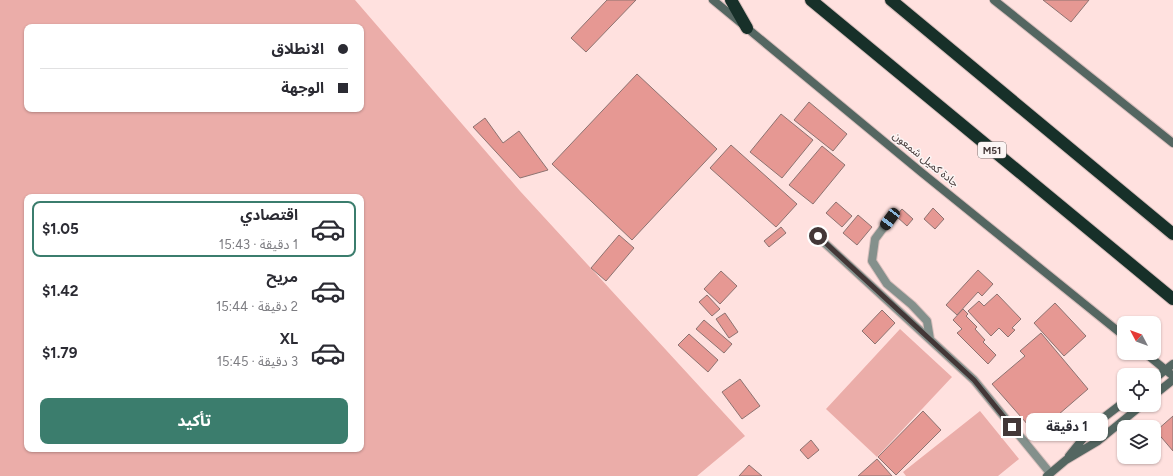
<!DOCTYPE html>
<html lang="ar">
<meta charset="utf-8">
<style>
body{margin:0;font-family:Figtree,"Noto Sans Arabic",sans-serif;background:#f7f7f7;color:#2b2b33;direction:rtl;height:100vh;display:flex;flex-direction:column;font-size:15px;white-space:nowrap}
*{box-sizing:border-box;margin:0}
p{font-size:13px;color:#7c7c81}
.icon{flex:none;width:22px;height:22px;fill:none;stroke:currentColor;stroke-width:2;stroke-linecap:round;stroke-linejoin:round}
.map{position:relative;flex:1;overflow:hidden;direction:ltr}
.drawer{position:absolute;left:24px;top:194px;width:340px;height:258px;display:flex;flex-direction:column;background:#fff;border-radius:8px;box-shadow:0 1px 3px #0004;direction:rtl}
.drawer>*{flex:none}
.top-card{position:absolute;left:24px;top:24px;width:340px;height:88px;border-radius:8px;box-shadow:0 1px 3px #0004;direction:rtl;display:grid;align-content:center;height:88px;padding:0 16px;background:#fff}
.needle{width:26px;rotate:311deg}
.controls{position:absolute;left:1117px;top:316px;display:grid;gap:8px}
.controls a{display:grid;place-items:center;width:44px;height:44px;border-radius:8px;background:#fff;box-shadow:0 1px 3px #0004;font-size:20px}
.end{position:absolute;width:18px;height:18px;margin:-9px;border:5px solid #433737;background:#fff;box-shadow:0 0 0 2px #fff}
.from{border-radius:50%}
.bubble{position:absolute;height:28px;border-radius:8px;background:#fff;box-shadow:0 1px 3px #0004;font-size:13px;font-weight:700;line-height:28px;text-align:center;direction:rtl}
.car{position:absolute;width:12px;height:24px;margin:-12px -6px;border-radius:5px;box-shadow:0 0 3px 1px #0007;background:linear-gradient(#222 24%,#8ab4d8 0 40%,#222 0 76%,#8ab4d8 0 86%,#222 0)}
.top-card b{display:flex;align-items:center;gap:14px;height:38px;font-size:15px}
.top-card b+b{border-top:1px solid #e1e1e2}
.top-card i{width:10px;height:10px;background:#2b2b33}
ul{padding:7px 0 0;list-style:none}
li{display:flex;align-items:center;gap:12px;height:56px;margin:0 8px 6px;padding:0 8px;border:2px solid transparent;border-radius:8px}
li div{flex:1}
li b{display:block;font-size:15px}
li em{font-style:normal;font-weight:700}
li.selected{border-color:#3b7d6d}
li>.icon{width:36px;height:36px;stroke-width:1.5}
.primary-button{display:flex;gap:8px;margin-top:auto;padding:8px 16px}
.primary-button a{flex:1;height:46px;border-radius:8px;background:#3b7d6d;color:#fff;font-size:16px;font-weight:700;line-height:46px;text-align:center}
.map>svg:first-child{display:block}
</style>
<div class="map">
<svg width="1173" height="476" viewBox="0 0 1173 476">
<rect width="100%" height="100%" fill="#ffe1df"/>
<path fill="#ebada9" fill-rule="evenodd" d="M0 0H355L520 191 745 436 697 476H0ZM27 27H361V109H27ZM27 197H361V449H27Z
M900 329 952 377 877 457 826 409Z
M980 411 1019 459 998 476H906L903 472Z"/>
<path fill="#e69893" stroke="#8d7371" d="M607 0H636L586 52 571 38Z
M1043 0H1089L1071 22Z
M637 74 717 149 632 240 552 164Z
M809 102 847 134 833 151 794 120Z
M781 114 813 140 782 178 750 152Z
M485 118 503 143 519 131 548 170 520 178 473 127Z
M731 145 797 204 776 227 710 168Z
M822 146 845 165 813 204 789 185Z
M836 202 852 216 842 227 826 213Z
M933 208 944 219 935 229 924 219Z
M902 209 913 219 907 226 896 216Z
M858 215 872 227 857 245 843 233Z
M781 227 786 233 769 247 764 241Z
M619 235 634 248 606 281 591 268Z
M978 270 993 284 982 296 978 292 957 315 946 305Z
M721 271 737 286 720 304 704 289Z
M997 294 1021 319 1012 328 1015 330 1008 337 999 328 991 336 968 311 979 301 984 306Z
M707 295 720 309 712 316 699 302Z
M1055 303 1086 336 1064 356 1034 323Z
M963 309 968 314 966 316 977 327 975 329 985 340 983 342 996 355 988 364 957 333 962 329 953 320Z
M882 310 895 323 875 344 862 331Z
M725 313 738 332 729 338 716 319Z
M704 320 732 344 724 353 696 329Z
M1041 333 1088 389 1036 434 992 384 1025 356 1020 351Z
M689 334 718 360 708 372 678 345Z
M740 379 760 406 742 419 722 392Z
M923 411 941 430 896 475 878 457Z
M1173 416V451L1156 431Z
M811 440 819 450 808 459 800 450Z
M877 459 892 476H858Z
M749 465 762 476H739Z"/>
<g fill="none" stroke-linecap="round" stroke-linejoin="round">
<g stroke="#d9bfbd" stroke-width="10">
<path id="lane" d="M890 219 875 239 872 261 887 284 912 305 927 321 930 339
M817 236 974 380 1050 473"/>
</g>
<g stroke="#d9bfbd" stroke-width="10">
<path id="secondary" d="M713 0 921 172 1124 336
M994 0 1173 143
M1145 353 1173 376
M1154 379 1173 364
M1154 395 1173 380
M1069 456 1094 425 1124 402
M1047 476 1066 460 1098 441 1142 405"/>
</g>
<g stroke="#d9bfbd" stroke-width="14">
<path id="highway" d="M731 0 747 28
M811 0 1173 299
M891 0 1173 234"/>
</g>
<use href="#lane" stroke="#84908c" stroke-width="8"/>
<use href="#secondary" stroke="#546661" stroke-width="8"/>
<use href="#highway" stroke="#173029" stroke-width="12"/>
</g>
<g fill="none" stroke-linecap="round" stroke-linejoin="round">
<path stroke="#433737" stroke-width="5" d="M818 236 974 380 1012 427"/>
</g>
<g text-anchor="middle" stroke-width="3" stroke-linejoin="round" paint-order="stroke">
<rect fill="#fbf5f4" stroke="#7a7070" stroke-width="1" x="978" y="142" width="28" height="16" rx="3"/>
<g font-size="10" font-weight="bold" fill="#433737">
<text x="992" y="154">M51</text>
</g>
<g font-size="11" fill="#433737" stroke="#fbf5f4">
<text transform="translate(926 159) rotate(39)" y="4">جادة كميل شمعون</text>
</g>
</g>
</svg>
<div class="controls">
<a><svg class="needle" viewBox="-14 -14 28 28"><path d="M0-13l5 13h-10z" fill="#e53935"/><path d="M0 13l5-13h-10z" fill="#7c7c81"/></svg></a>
<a><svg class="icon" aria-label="locate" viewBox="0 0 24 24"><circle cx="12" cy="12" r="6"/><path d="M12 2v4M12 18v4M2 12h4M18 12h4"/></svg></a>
<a><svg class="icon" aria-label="layers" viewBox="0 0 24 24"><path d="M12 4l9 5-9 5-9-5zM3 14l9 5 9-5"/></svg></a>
</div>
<i class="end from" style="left:818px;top:236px"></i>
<i class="end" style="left:1012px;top:427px"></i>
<div class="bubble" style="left:1026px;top:413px;width:82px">1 دقيقة</div>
<i class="car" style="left:890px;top:219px;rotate:217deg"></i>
<div class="top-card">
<b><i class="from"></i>الانطلاق</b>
<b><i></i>الوجهة</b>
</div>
<section class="drawer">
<ul>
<li class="selected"><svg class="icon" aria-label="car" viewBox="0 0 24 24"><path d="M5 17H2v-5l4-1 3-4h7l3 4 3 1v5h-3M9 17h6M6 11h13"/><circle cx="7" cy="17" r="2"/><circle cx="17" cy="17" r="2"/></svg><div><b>اقتصادي</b><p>1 دقيقة · 15:43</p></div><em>$1.05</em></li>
<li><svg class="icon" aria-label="car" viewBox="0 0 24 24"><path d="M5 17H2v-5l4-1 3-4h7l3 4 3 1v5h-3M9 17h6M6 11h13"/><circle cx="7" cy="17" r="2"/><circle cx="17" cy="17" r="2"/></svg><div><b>مريح</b><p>2 دقيقة · 15:44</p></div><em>$1.42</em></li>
<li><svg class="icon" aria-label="car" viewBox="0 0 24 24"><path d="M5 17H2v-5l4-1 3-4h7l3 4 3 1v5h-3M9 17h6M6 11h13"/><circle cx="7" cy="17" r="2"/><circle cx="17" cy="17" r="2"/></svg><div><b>XL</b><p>3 دقيقة · 15:45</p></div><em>$1.79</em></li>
</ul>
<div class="primary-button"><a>تأكيد</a></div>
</section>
</div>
